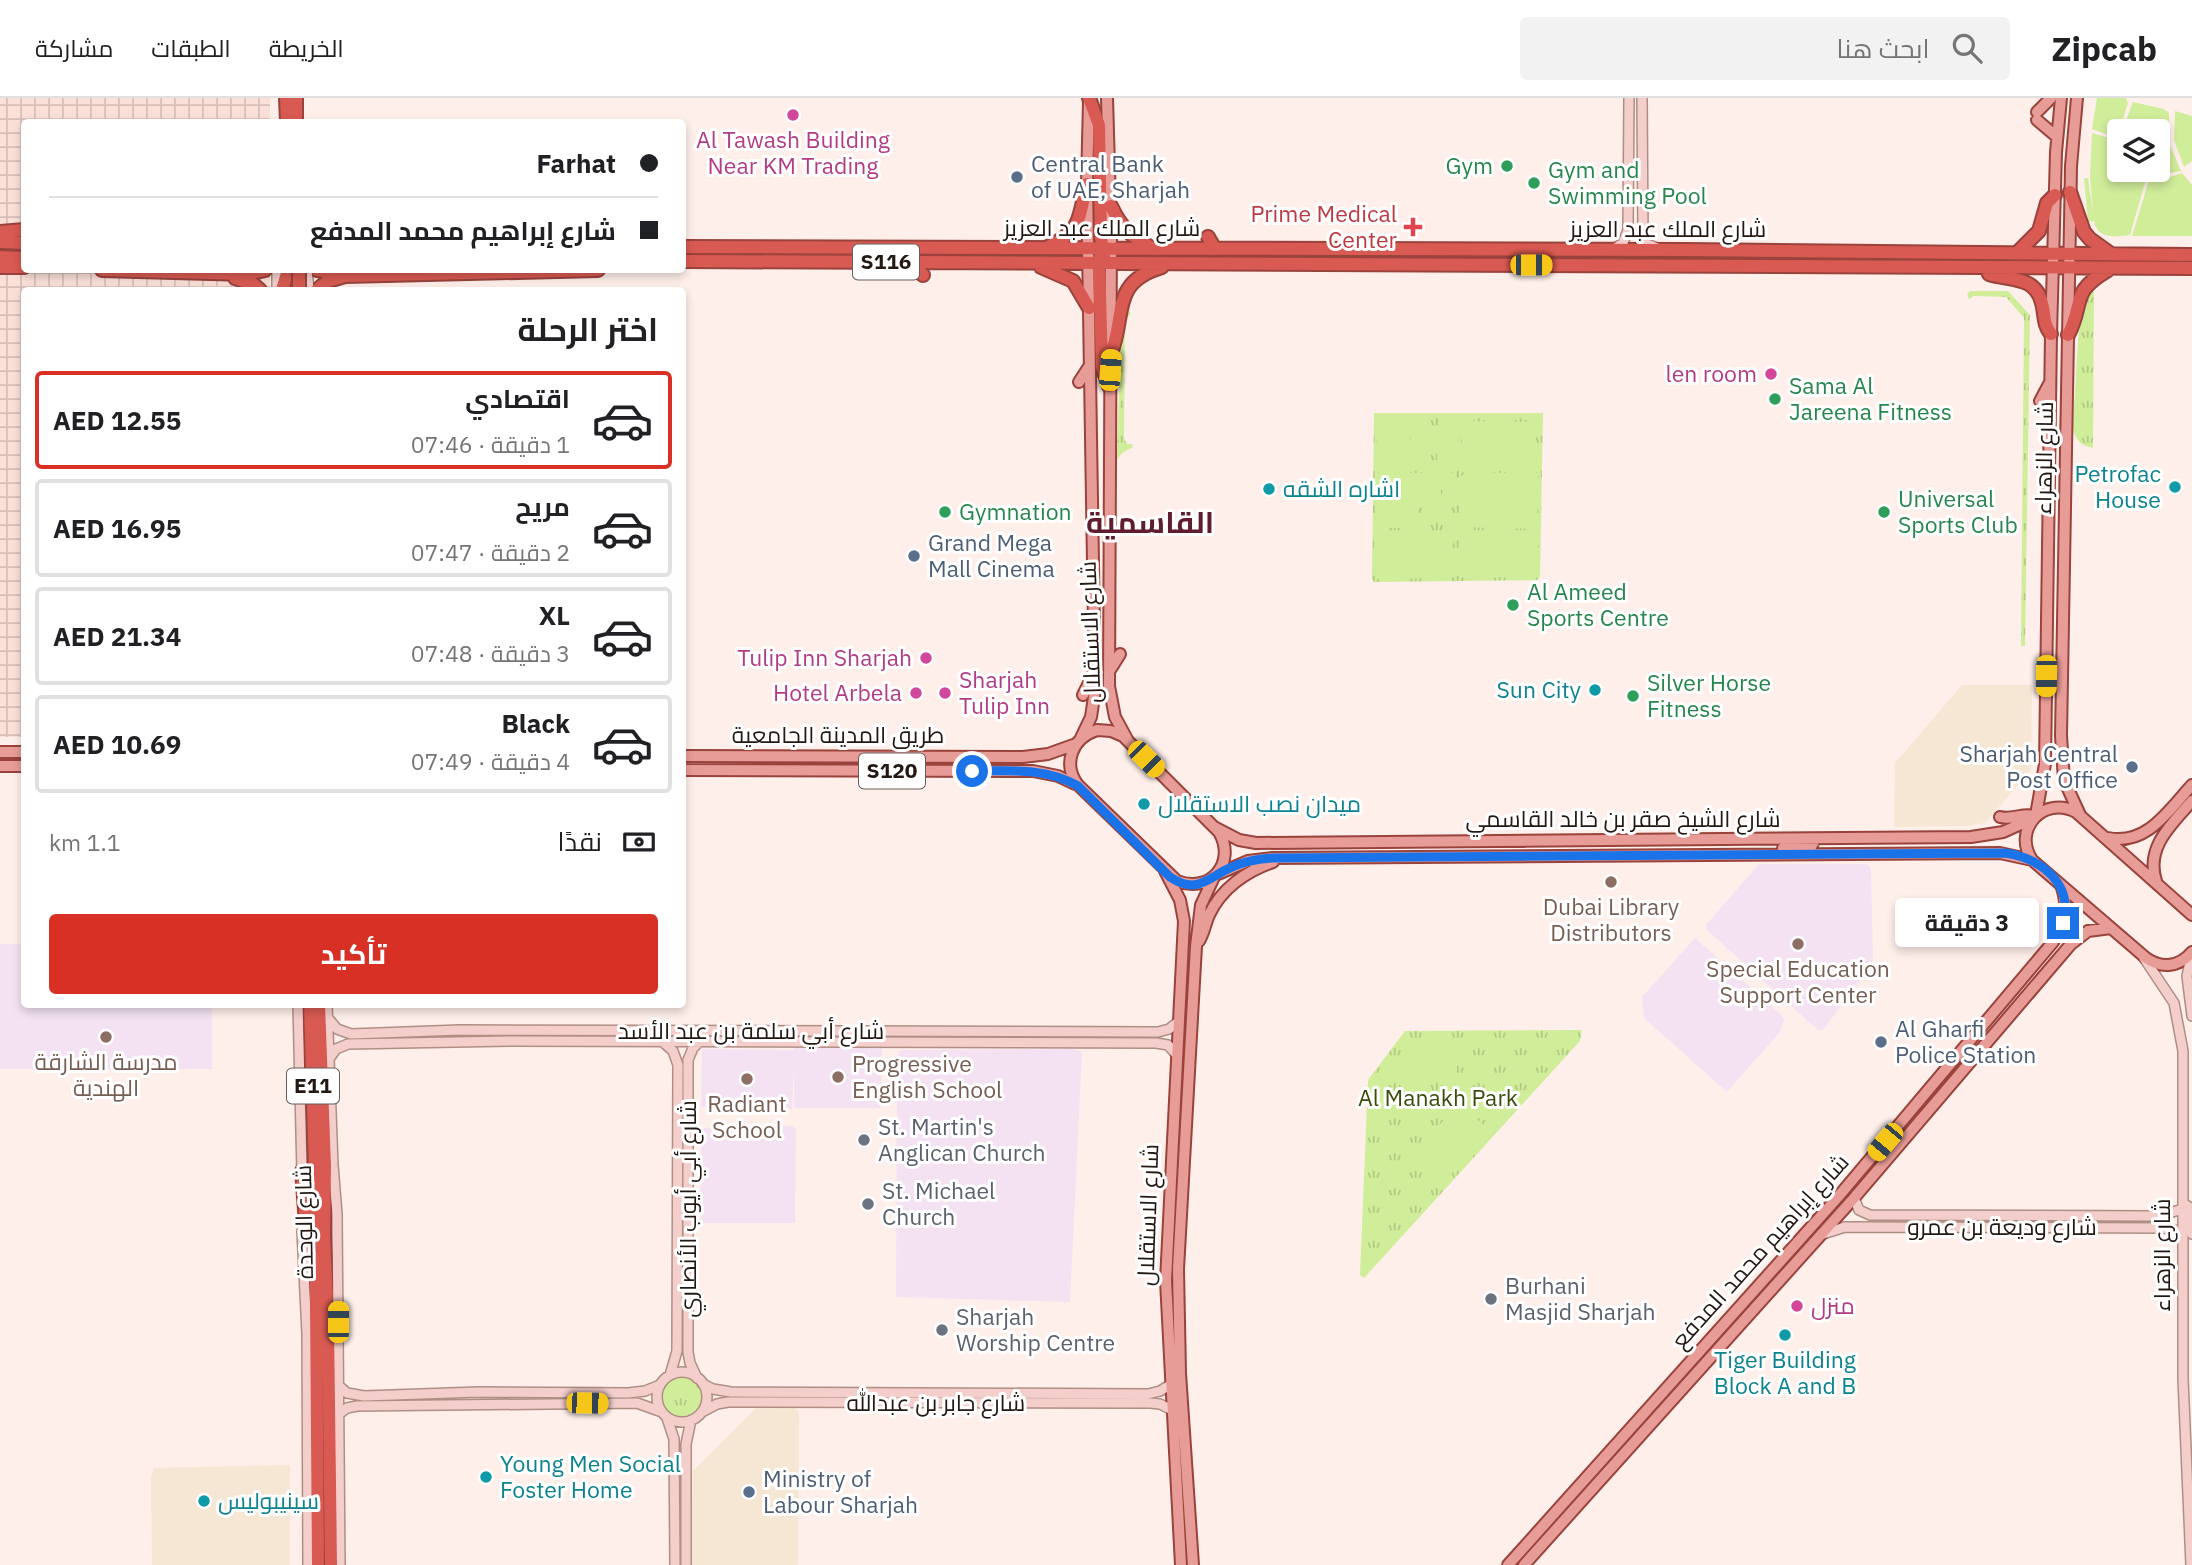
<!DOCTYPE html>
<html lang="ar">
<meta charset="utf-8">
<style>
body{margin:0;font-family:"IBM Plex Sans",Cairo,sans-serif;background:#f2f2f2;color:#202124;direction:rtl;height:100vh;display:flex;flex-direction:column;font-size:26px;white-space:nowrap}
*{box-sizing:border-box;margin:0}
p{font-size:23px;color:#757577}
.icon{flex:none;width:38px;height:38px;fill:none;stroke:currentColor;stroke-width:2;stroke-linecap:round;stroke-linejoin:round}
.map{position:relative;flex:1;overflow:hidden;direction:ltr}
.drawer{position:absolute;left:21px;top:189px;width:665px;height:721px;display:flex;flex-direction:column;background:#fff;border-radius:7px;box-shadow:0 4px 10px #0003;direction:rtl}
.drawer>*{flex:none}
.hud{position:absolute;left:21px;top:21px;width:665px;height:154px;border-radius:7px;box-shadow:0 4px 10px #0003;direction:rtl;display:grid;align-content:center;height:154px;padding:0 28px;background:#fff}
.tools{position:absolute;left:2107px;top:21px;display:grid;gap:14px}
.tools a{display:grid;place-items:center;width:63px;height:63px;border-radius:7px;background:#fff;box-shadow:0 4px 10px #0003;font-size:35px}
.end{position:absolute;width:32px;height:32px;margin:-16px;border:9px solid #1a73e8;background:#fff;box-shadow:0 0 0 4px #fff}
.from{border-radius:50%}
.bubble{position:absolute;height:49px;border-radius:7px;background:#fff;box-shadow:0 4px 10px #0003;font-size:23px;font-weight:700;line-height:49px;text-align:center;direction:rtl}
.car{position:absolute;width:21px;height:42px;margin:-21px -10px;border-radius:9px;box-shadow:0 0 5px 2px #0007;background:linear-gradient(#f5c518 24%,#345 0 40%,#f5c518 0 76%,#345 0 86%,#f5c518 0)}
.hud b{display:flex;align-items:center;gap:24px;height:66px;font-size:26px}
.hud b+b{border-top:2px solid #e0e0e0}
.hud i{width:18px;height:18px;background:#202124}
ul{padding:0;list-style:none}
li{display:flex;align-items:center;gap:21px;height:98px;margin:0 14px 10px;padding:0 14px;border:4px solid #e0e0e0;border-radius:7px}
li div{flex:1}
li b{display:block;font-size:26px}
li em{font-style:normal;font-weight:700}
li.active{border-color:#d93025}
li>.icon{width:63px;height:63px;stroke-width:1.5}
h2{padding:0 28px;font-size:32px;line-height:84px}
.pay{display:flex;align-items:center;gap:18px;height:77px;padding:0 28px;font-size:26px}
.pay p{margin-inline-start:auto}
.cta{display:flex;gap:14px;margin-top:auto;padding:14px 28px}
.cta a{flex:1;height:80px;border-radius:7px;background:#d93025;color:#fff;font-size:28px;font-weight:700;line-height:80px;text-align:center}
header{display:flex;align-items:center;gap:42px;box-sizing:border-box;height:98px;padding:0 35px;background:#fff;border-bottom:2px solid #e0e0e0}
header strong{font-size:33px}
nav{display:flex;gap:38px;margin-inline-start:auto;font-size:24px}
.search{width:490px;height:63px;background:#f2f2f2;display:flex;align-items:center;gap:18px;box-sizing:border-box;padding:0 24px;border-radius:7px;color:#757577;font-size:26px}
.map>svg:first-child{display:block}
</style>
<header>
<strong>Zipcab</strong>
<div class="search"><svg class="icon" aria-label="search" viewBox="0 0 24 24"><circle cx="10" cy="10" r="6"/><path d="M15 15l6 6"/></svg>ابحث هنا</div>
<nav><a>الخريطة</a><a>الطبقات</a><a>مشاركة</a></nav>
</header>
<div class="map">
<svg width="2192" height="1467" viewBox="0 0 2192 1467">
<defs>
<pattern id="industrial-grid" width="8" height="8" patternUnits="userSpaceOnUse" patternTransform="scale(1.75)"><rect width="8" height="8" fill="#fae0d7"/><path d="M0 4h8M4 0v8" fill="none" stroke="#d6bfb8"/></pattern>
<pattern id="grass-tufts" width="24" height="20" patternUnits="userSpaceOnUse" patternTransform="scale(1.75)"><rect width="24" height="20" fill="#d0ed9a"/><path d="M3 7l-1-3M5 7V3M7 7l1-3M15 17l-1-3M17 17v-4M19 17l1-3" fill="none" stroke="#b2ca84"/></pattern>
</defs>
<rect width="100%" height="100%" fill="#feefea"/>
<path fill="#f6e6d4" d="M1962 587H2032L2031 672 1985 725 1967 728 1894 729 1895 665Z
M757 1309H794L799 1314 798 1467H691L693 1373Z
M290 1367V1467H152L151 1380 154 1370Z"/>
<path fill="url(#industrial-grid)" d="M0 0H270V24H24V172H270V192H24V639H0Z"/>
<path fill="#f4e2f3" d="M1759 766H1867L1871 770 1873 862 1869 871 1823 932H1818L1706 831V827Z
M1695 840 1781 917 1784 922 1780 934 1727 994 1644 920 1642 899Z
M0 846H24V906L212 907V971H0Z
M794 948 882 949 881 1010H794V967L792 1011 701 1009 702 951 794 952Z
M1073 951 1082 954 1070 1204 896 1199 897 958 901 952Z
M761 1027 793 1028 796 1032 795 1125H701V1030L736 1029V1034L761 1033Z"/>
<path fill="url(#grass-tufts)" d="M2088 191 2094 194 2093 350C2081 348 2074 341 2073 329L2080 210Z
M1970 193H2008L2030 217 2025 548H2021L2024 220 2006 199 1974 198 1969 201 1967 196Z
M1127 212 1131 215 1125 223 1124 340 1127 346H1132L1133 349 1122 355 1117 362 1121 232Z
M1374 315H1543L1540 479 1537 482 1374 484 1372 481Z
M1582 932 1580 943 1364 1180 1360 1177 1368 982 1405 933Z
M661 1299a21 21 0 1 1 42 0a21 21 0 1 1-42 0Z"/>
<path fill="#d0ed9a" d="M2097 0H2126L2128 5 2119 34 2111 38 2092 31Z
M2133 4 2164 11 2169 15 2170 47 2181 73 2159 77 2141 72H2158V33H2122Z
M2175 13 2192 18V63L2184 69 2174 42Z
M2092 35 2109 40 2112 48 2119 50V72H2135L2147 78 2130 137C2115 139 2097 141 2094 123L2088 124 2084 80H2088L2093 116 2090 79Z
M2182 75 2192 87V138H2132L2150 79 2167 80Z
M1378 318H1408L1407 368 1377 367Z
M1411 318H1431L1430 371 1410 370Z
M1438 318H1459L1458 371H1439L1437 369Z
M1462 323 1536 324 1535 369 1461 368Z
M1376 375H1456L1455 381H1441V405L1418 406V430H1375Z
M1465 375H1538V380L1529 381V396L1538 397 1537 431 1460 429V379Z
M1374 435H1453V473H1441V480L1375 481Z
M1459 436H1538V465H1527L1526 479H1488V472H1478L1477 480H1470V473L1458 472Z
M1404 943H1457V981L1404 982Z
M1459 1005 1488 1031 1445 1078 1416 1053Z"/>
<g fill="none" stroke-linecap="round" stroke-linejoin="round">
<g stroke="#af8f84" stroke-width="12">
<path id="secondary" d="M1642 0 1643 139 1647 146 1657 150
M1612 152 1623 145 1628 132 1629 0
M307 172 309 192
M277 192V172
M2192 854 2187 878 2192 918
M2144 860 2174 905 2183 953V1281L2191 1467
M298 906 302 1077
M327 906 333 1067 337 1116 340 1467
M328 920 337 931 351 936 460 932 1158 934 1169 931 1178 924
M663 944 673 953 678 967 677 1253 670 1277
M329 961 336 951 348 946 511 943 1156 945 1168 947 1176 956
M1854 1100 1859 1112 1870 1117 2158 1118 2183 1111
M2183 1105 2189 1109 2192 1136
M302 1133 307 1236 308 1467
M1823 1136 1845 1129 2164 1130 2174 1132 2183 1138
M657 1299a25 25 0 1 1 50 0a25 25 0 1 1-50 0Z
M697 1280 690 1265 688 1254V962L693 950 700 943
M703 1286 713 1291 731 1294 1148 1296 1160 1293 1170 1287
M338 1287 347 1295 364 1298 478 1294 628 1295 645 1293 660 1287
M702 1314 717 1306 728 1304 1150 1305 1160 1306 1172 1312
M339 1316 347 1310 357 1308 637 1305 662 1314
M667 1320 674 1341 675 1467
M686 1467V1346L691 1322"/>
</g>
<g stroke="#99433c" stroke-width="14">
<path id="primary" d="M1107 0 1111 139 1109 588 1115 619 1128 643
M2077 0 2071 68 2061 638 2064 682 2080 717
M2037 14 2051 0
M2037 22 2057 39
M1079 284 1090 267
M2040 303 2049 286
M1110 572 1120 556
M1083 597 1093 577
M1097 632 1111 633 1123 638 1219 734C1237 765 1210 796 1177 783L1078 687C1062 666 1072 640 1097 632Z
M1080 642 1091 619 1095 592 1087 86 1089 3
M0 654H24
M682 658 1023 659 1048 656 1076 646
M0 668H24
M682 672 1033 673 1058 678 1075 686
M2036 717 2045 666 2051 236 2056 54 2061 0
M2000 719C2012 722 2022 715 2035 718
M1214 729 1239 742 1256 745 1971 739 2003 734 2032 721
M2108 740C2147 748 2169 712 2192 687
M1783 750 1811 749 1815 741
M1165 773 1180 802 1184 823 1166 1183 1181 1467
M1218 776 1248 763 1273 760 2000 755 2032 762
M2156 783C2145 749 2172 726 2192 703
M2192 817 2076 714C2043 697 2012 732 2032 762L2146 860C2162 871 2179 869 2192 854
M1199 843C1204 835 1205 826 1209 817 1221 791 1246 773 1273 764
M1193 1467 1180 1275 1178 1171 1196 848 1201 807 1214 779
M1508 1467 1838 1099 2053 844C2065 826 2069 808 2061 787
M1524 1467 1854 1100 2071 846 2088 833 2111 830"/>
</g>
<g stroke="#99433c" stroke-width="16">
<path id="highway" d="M286 0 287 24
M296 0V24
M1089 0 1099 27 1101 139 1104 158
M2070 94 2084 134 2090 141 2111 156
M1111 108C1122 132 1132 138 1153 151
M0 134 24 132
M1208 139 1215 151
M0 144 24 145
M682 149 1685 152 2192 157
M1048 149C1083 132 1078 121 1087 86
M2018 154 2039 133 2047 105 2055 97
M0 159 24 160
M1099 161 1102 268 1109 288
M682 163 2192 170
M910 164 923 177
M0 169H24
M1041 169 1073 183 1089 210
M102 172 247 176 265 172
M317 172 341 177
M1989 176C2012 183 2037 177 2043 209 2045 220 2044 227 2051 236
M235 180 253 186 260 192
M282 192 288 172
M317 192 328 183 345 178 598 172
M2068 237C2085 204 2069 195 2108 172
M1111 255C1126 218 1110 184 1162 169
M310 906 315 1070 318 1467
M319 906 325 1069 324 1137 328 1227 331 1467
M302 1073 307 1139"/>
</g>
<use href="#secondary" stroke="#f3cecb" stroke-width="9"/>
<use href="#primary" stroke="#e89c97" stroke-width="10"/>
<use href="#highway" stroke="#d85a52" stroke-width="12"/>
<g stroke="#99433c" stroke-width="16" stroke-linecap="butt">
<path id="highway-bridge" d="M299 172V192"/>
</g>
<use href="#highway-bridge" stroke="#d85a52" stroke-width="12"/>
</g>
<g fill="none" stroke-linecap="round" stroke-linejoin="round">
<path stroke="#1a73e8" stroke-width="9" d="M972 673C1008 673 1045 669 1078 688L1170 779C1197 797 1207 780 1230 770 1244 763 1258 761 1273 760L2005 755C2041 760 2074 786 2063 825"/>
</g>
<g fill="#d1479c" stroke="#fff" stroke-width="2.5">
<circle cx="793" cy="17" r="7"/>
<circle cx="1771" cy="276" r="7"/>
<circle cx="926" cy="560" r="7"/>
<circle cx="916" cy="595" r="7"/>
<circle cx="945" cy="595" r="7"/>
<circle cx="1797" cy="1208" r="7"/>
</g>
<g fill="#2e9e5b" stroke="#fff" stroke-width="2.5">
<circle cx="1507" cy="68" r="7"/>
<circle cx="1534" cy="85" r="7"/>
<circle cx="1775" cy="301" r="7"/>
<circle cx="945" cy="414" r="7"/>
<circle cx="1884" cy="414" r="7"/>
<circle cx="1513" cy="507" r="7"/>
<circle cx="1633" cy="598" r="7"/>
</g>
<g fill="#5c6f8a" stroke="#fff" stroke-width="2.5">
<circle cx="1017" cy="79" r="7"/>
<circle cx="914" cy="458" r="7"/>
<circle cx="2132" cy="669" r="7"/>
<circle cx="1881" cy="944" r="7"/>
<circle cx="749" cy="1394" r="7"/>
</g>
<path fill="#e0444e" stroke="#fff" stroke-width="2.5" d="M1409.5 118.5h7v7h7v7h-7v7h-7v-7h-7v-7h7z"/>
<g fill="#0f9aa8" stroke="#fff" stroke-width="2.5">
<circle cx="2175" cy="389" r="7"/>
<circle cx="1269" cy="391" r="7"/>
<circle cx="1595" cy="592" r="7"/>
<circle cx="1144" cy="706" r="7"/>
<circle cx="1785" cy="1237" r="7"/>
<circle cx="486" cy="1379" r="7"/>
<circle cx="204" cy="1403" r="7"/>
</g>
<g fill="#8d6e63" stroke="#fff" stroke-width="2.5">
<circle cx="1611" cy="784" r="7"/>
<circle cx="1798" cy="846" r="7"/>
<circle cx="106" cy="939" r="7"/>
<circle cx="838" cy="979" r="7"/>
<circle cx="747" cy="981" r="7"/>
</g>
<g fill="#6b7280" stroke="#fff" stroke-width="2.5">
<circle cx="864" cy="1042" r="7"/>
<circle cx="868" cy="1106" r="7"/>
<circle cx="1491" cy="1201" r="7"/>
<circle cx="942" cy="1232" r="7"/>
</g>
<g text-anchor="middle" stroke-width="6" stroke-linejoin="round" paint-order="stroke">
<g fill="#fff" stroke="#665d5a" stroke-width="2">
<rect x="853" y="146.5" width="66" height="35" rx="5"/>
<rect x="859" y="655.5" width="66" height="35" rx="5"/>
<rect x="287" y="970.5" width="52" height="35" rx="5"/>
</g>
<g font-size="21" font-weight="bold" fill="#241813">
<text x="886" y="171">S116</text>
<text x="892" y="680">S120</text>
<text x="313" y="995">E11</text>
</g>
<g font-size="23" fill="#b23c85" stroke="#fff" text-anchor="end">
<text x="793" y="50" text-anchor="middle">Al Tawash Building<tspan x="793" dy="26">Near KM Trading</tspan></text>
<text x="1757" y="284">len room</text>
<text x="912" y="568">Tulip Inn Sharjah</text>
<text x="959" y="590" text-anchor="start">Sharjah<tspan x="959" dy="26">Tulip Inn</tspan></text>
<text x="902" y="603">Hotel Arbela</text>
<text x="1811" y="1216" text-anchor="start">منزل</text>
</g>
<g font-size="23" fill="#4e5e75" stroke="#fff" text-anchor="start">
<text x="1031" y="74">Central Bank<tspan x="1031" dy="26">of UAE, Sharjah</tspan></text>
<text x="928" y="453">Grand Mega<tspan x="928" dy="26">Mall Cinema</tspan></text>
<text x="2118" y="664" text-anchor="end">Sharjah Central<tspan x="2118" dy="26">Post Office</tspan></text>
<text x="1895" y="939">Al Gharfi<tspan x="1895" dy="26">Police Station</tspan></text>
<text x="763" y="1389">Ministry of<tspan x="763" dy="26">Labour Sharjah</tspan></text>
</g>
<g font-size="23" fill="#27864d" stroke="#fff" text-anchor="start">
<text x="1493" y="76" text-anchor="end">Gym</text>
<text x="1548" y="80">Gym and<tspan x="1548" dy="26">Swimming Pool</tspan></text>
<text x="1789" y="296">Sama Al<tspan x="1789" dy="26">Jareena Fitness</tspan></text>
<text x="1898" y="409">Universal<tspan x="1898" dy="26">Sports Club</tspan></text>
<text x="959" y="422">Gymnation</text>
<text x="1527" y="502">Al Ameed<tspan x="1527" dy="26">Sports Centre</tspan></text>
<text x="1647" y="593">Silver Horse<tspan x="1647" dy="26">Fitness</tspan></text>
</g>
<g font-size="23" fill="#be3a42" stroke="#fff" text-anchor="end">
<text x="1397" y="124">Prime Medical<tspan x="1397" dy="26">Center</tspan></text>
</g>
<g font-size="23" fill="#241813" stroke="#fff">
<text x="1102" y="138">شارع الملك عبد العزيز</text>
<text x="1668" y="139">شارع الملك عبد العزيز</text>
<text transform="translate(2044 360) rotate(-89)" y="8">شارع الزهراء</text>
<text transform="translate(1090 534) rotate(-92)" y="8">شارع الاستقلال</text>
<text x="838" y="645">طريق المدينة الجامعية</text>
<text x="1623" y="729">شارع الشيخ صقر بن خالد القاسمي</text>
<text x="751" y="941">شارع أبي سلمة بن عبد الأسد</text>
<text transform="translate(688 1111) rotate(-90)" y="8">شارع أبي أيوب الأنصاري</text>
<text transform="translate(1148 1117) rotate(-88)" y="8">شارع الاستقلال</text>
<text transform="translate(304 1124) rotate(-91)" y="8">شارع الوحدة</text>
<text x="2002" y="1137">شارع وديعة بن عمرو</text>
<text transform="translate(1760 1153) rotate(-48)" y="8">شارع إبراهيم محمد المدفع</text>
<text transform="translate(2162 1157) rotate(-90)" y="8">شارع الزهراء</text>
<text x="936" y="1313">شارع جابر بن عبدالله</text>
</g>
<g font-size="23" fill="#0d838f" stroke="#fff" text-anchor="start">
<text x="2161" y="384" text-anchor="end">Petrofac<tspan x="2161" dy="26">House</tspan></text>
<text x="1283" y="399">اشاره الشقه</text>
<text x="1581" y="600" text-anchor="end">Sun City</text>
<text x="1158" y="714">ميدان نصب الاستقلال</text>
<text x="1785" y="1270" text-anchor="middle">Tiger Building<tspan x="1785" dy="26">Block A and B</tspan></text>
<text x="500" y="1374">Young Men Social<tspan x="500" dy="26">Foster Home</tspan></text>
<text x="218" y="1411">سينيبوليس</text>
</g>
<g font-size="23" fill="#785e54" stroke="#fff">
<text x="1611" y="817">Dubai Library<tspan x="1611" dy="26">Distributors</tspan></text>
<text x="1798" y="879">Special Education<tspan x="1798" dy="26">Support Center</tspan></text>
<text x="106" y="972">مدرسة الشارقة<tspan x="106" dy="26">الهندية</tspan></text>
<text x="852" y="974" text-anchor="start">Progressive<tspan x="852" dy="26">English School</tspan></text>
<text x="747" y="1014">Radiant<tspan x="747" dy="26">School</tspan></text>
</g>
<g font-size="23" fill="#3a4c0c" stroke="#fff">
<text x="1438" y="1008">Al Manakh Park</text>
</g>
<g font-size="23" fill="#5b616d" stroke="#fff" text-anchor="start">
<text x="878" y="1037">St. Martin's<tspan x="878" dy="26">Anglican Church</tspan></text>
<text x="882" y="1101">St. Michael<tspan x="882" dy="26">Church</tspan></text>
<text x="1505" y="1196">Burhani<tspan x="1505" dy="26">Masjid Sharjah</tspan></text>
<text x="956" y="1227">Sharjah<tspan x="956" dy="26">Worship Centre</tspan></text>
</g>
<g font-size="30" font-weight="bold" fill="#611d30" stroke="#fff">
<text x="1150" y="435">القاسمية</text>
</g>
</g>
</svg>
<div class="tools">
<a><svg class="icon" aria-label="layers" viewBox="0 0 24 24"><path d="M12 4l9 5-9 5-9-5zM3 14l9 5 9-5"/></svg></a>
</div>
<i class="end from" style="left:972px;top:673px"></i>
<i class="end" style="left:2063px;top:825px"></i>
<div class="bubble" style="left:1895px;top:800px;width:144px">3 دقيقة</div>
<i class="car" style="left:1531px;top:167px;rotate:90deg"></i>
<i class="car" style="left:1110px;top:272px;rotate:4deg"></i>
<i class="car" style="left:2046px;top:578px;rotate:181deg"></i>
<i class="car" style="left:1146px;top:661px;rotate:135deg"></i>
<i class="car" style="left:1885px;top:1044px;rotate:220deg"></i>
<i class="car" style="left:338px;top:1224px;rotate:0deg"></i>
<i class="car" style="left:587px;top:1305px;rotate:91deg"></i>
<div class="hud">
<b><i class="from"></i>Farhat</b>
<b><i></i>شارع إبراهيم محمد المدفع</b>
</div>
<section class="drawer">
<h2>اختر الرحلة</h2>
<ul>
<li class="active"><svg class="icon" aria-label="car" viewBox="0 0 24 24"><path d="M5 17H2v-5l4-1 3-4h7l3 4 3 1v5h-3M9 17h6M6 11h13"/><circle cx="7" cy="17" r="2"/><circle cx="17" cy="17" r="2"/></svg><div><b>اقتصادي</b><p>1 دقيقة · 07:46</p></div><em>AED 12.55</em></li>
<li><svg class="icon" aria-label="car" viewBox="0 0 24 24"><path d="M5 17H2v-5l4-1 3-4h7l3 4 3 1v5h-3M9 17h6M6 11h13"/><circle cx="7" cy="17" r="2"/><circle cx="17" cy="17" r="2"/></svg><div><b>مريح</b><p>2 دقيقة · 07:47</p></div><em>AED 16.95</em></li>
<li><svg class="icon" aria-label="car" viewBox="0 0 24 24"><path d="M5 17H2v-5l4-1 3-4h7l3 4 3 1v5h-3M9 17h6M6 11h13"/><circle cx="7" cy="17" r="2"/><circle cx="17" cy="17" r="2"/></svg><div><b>XL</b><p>3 دقيقة · 07:48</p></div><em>AED 21.34</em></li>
<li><svg class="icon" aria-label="car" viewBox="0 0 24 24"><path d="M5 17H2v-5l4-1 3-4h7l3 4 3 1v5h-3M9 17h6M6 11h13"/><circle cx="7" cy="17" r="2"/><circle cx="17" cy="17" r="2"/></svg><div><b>Black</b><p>4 دقيقة · 07:49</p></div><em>AED 10.69</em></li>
</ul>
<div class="pay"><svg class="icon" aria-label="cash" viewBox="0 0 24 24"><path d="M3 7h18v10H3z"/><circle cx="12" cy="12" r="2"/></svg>نقدًا<p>1.1 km</p></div>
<div class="cta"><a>تأكيد</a></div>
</section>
</div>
